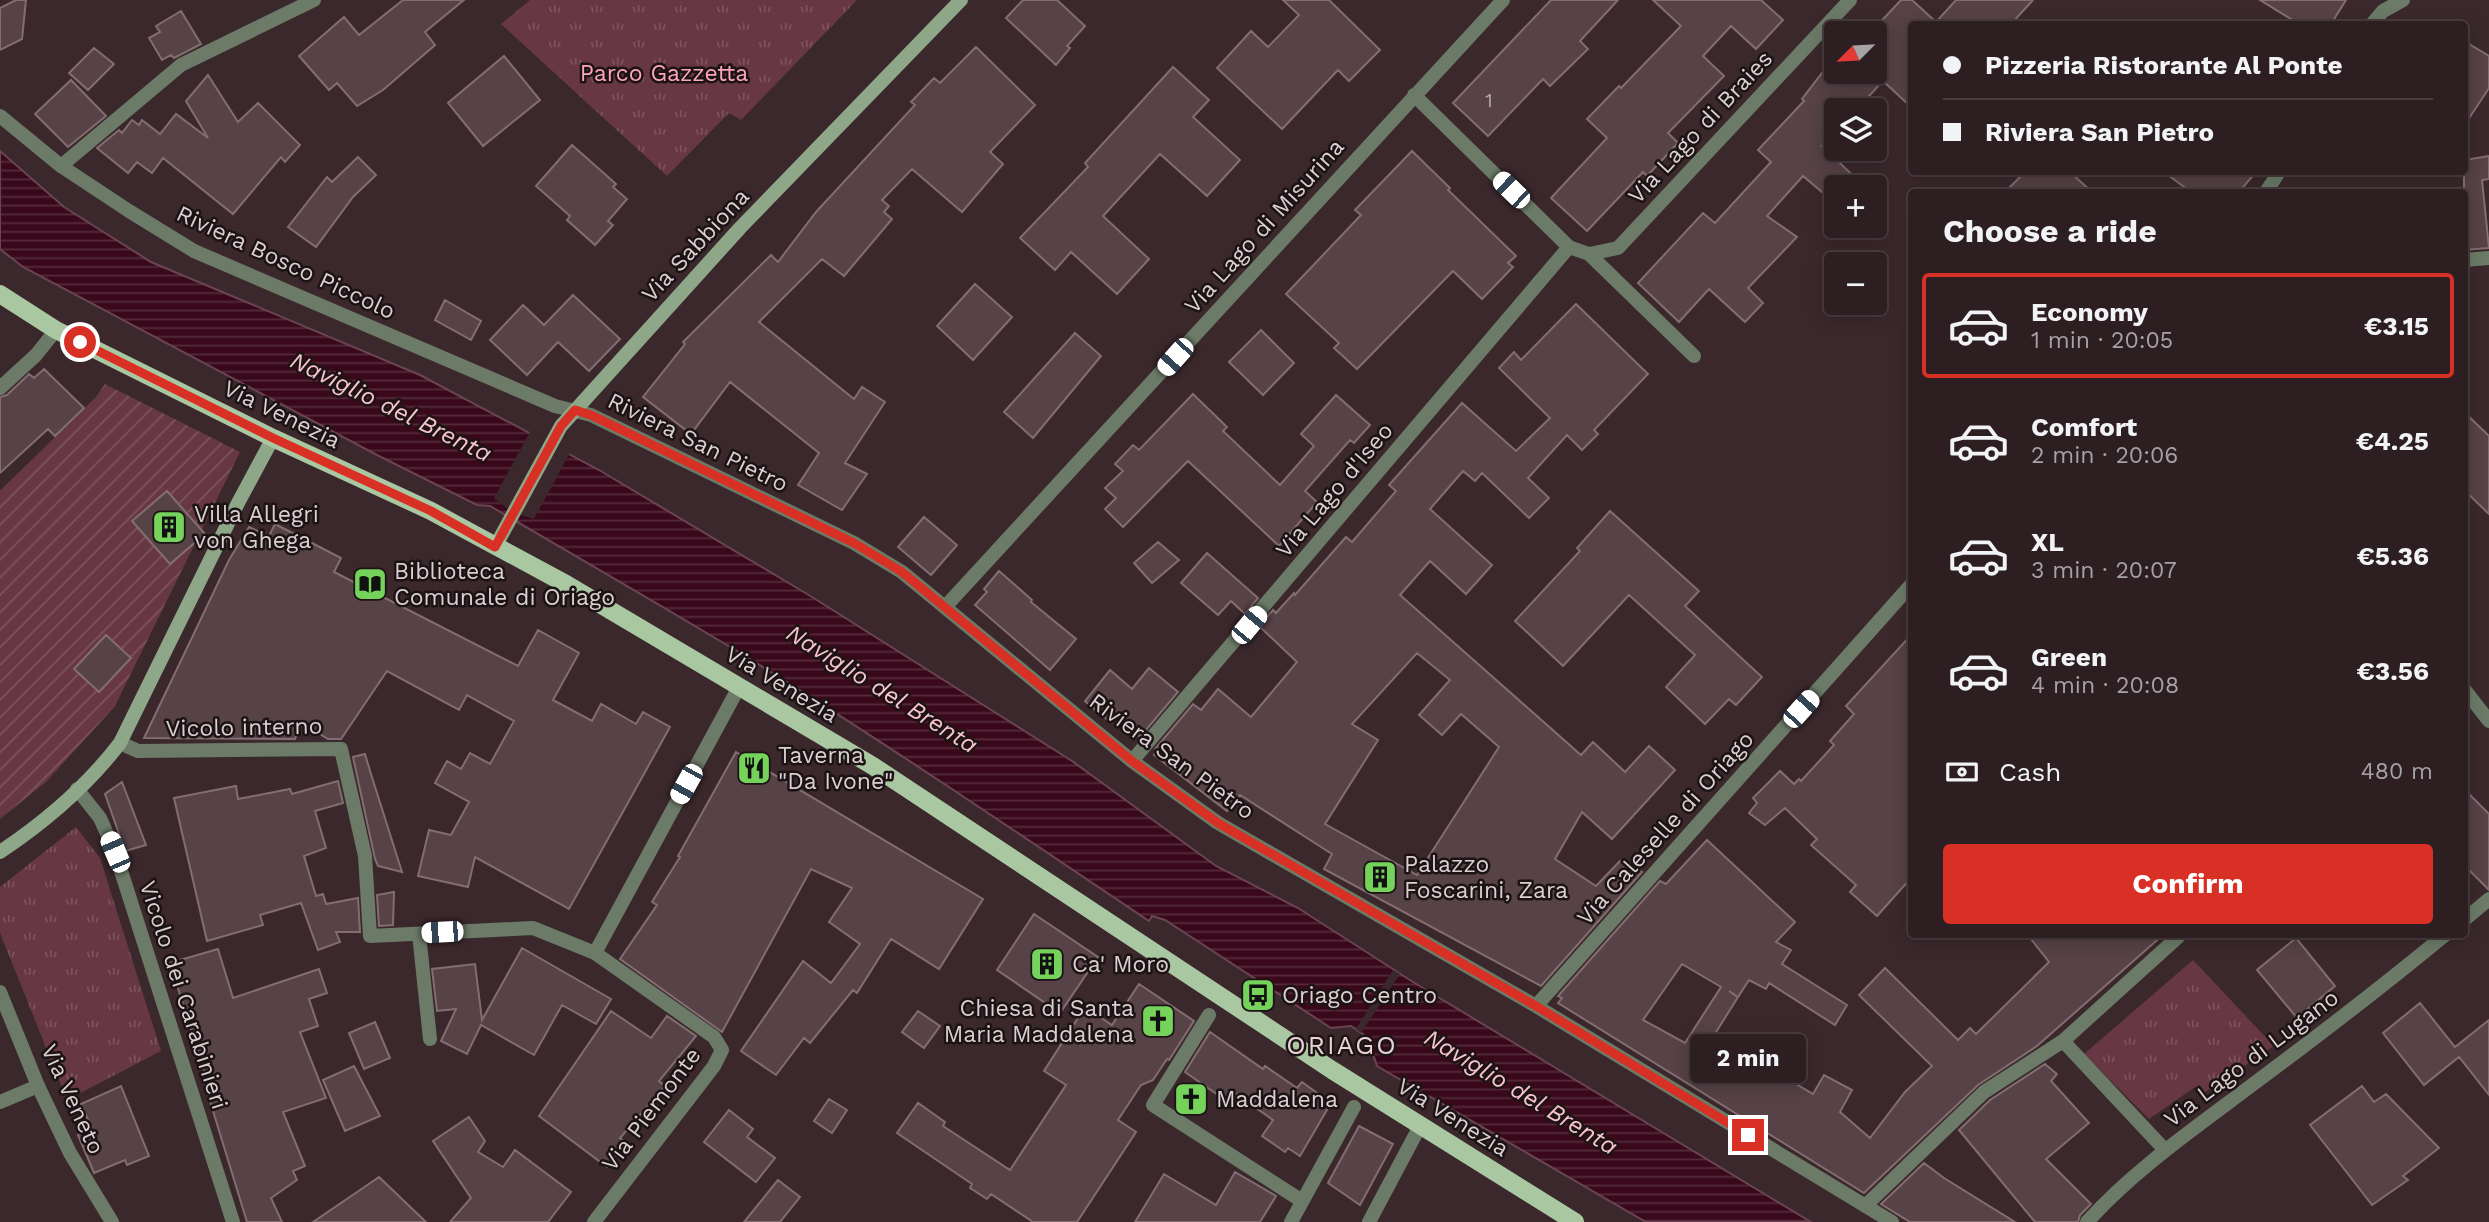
<!DOCTYPE html>
<meta charset="utf-8">
<style>
body{margin:0;font-family:"Work Sans",sans-serif;background:#382b2e;color:#f1f3f6;height:100vh;display:flex;flex-direction:column;font-size:26px;white-space:nowrap}
*{box-sizing:border-box;margin:0}
p{font-size:23px;color:#a6a2a5}
.icon{flex:none;width:38px;height:38px;fill:none;stroke:currentColor;stroke-width:2;stroke-linecap:round;stroke-linejoin:round}
.map{position:relative;flex:1;overflow:hidden}
.details{position:absolute;left:1908px;top:189px;width:560px;height:749px;display:flex;flex-direction:column;background:#2c1e21;border-radius:7px;box-shadow:0 4px 18px #0003,0 0 0 2px #483c3f}
.details>*{flex:none}
.top-card{position:absolute;left:1908px;top:21px;width:560px;height:154px;border-radius:7px;box-shadow:0 4px 18px #0003,0 0 0 2px #483c3f;display:grid;align-content:center;height:154px;padding:0 35px;background:#2c1e21}
.needle{width:46px;rotate:246deg}
.tools{position:absolute;left:1824px;top:21px;display:grid;gap:14px}
.tools a{display:grid;place-items:center;width:63px;height:63px;border-radius:7px;background:#2c1e21;box-shadow:0 4px 18px #0003,0 0 0 2px #483c3f;font-size:35px}
.end{position:absolute;width:32px;height:32px;margin:-16px;border:9px solid #d93025;background:#fff;box-shadow:0 0 0 4px #fff}
.from{border-radius:50%}
.bubble{position:absolute;height:49px;border-radius:7px;background:#2c1e21;box-shadow:0 4px 18px #0003,0 0 0 2px #483c3f;font-size:23px;font-weight:700;line-height:49px;text-align:center}
.car{position:absolute;width:21px;height:42px;margin:-21px -10px;border-radius:9px;box-shadow:0 0 5px 2px #0007;background:linear-gradient(#fff 24%,#345 0 40%,#fff 0 76%,#345 0 86%,#fff 0)}
.top-card b{display:flex;align-items:center;gap:24px;height:66px;font-size:26px}
.top-card b+b{border-top:2px solid #483c3f}
.top-card i{width:18px;height:18px;background:#f1f3f6}
ul{padding:0;list-style:none}
li{display:flex;align-items:center;gap:21px;height:105px;margin:0 14px 10px;padding:0 21px;border:4px solid transparent;border-radius:7px}
li div{flex:1}
li b{display:block;font-size:26px}
li em{font-style:normal;font-weight:700}
li.active{border-color:#d93025}
li>.icon{width:63px;height:63px;stroke-width:1.5}
h2{padding:0 35px;font-size:32px;line-height:84px}
.pay{display:flex;align-items:center;gap:18px;height:77px;padding:0 35px;font-size:26px}
.pay p{margin-inline-start:auto}
.cta{display:flex;gap:14px;margin-top:auto;padding:14px 35px}
.cta a{flex:1;height:80px;border-radius:7px;background:#d93025;color:#fff;font-size:28px;font-weight:700;line-height:80px;text-align:center}
.map>svg:first-child{display:block}
</style>
<div class="map">
<svg width="2489" height="1222" viewBox="0 0 2489 1222">
<defs>
<pattern id="park-tufts" width="24" height="20" patternUnits="userSpaceOnUse" patternTransform="scale(1.75)"><rect width="24" height="20" fill="#673744"/><path d="M3 7l-1-3M5 7V3M7 7l1-3M15 17l-1-3M17 17v-4M19 17l1-3" fill="none" stroke="#7c535e"/></pattern>
<pattern id="garden-furrows" width="10" height="10" patternUnits="userSpaceOnUse" patternTransform="scale(1.75)"><rect width="10" height="10" fill="#673744"/><path d="M-1 1l2-2M0 10L10 0M9 11l2-2" fill="none" stroke="#7c535e"/></pattern>
<pattern id="water-rules" width="6" height="5" patternUnits="userSpaceOnUse" patternTransform="scale(1.75)"><rect width="6" height="5" fill="#39091b"/><path d="M0 2.5h6" fill="none" stroke="#552c3b"/></pattern>
</defs>
<rect width="100%" height="100%" fill="#3a282c"/>
<path fill="url(#park-tufts)" d="M530 0H857L741 120 729 113 667 176 501 24Z
M76 827 100 858 161 1051 67 1100 0 933V887Z
M2193 960 2274 1046 2202 1094 2195 1087 2149 1119 2084 1054Z"/>
<path fill="url(#garden-furrows)" d="M105 384 240 452 115 706 47 781 0 819V491L96 397Z"/>
<path fill="url(#water-rules)" stroke="#6a4452" stroke-width="2" d="M0 151 64 207 151 262 420 375 599 470 812 597 1072 761 1216 866 1298 908 1413 982 1811 1222H1646L1377 1066 1367 1037 1351 1026 1331 1028 1165 920 1152 916 1149 921C1013 830 877 737 737 651 655 602 572 554 490 506L477 505 377 455 23 267 0 249Z"/>
<path fill="#3a282c" d="M531 430 571 451 534 519 513 513 494 498Z
M1393 970 1400 974 1361 1033 1356 1029Z"/>
<path fill="#564247" stroke="#836d72" stroke-width="2" fill-rule="evenodd" d="M16 0H26L22 39 0 50V8Z
M403 0H464L425 32 435 45 383 90 357 106 337 83 329 90 299 56 344 17 359 35Z
M1023 0H1057L1085 26 1067 46 1070 48 1056 65 1006 18Z
M1283 0H1329L1380 50 1349 81 1338 70 1282 129 1217 68 1251 31 1268 47 1299 15Z
M1551 0H1618L1580 41 1588 49 1550 86 1543 79 1488 136 1453 103Z
M1653 0H1761L1783 20 1756 49 1731 26 1703 56 1724 76 1668 133 1678 143 1647 176 1643 172 1587 231 1551 198 1607 138 1587 119 1619 86 1621 88 1681 26Z
M1901 0H1912L1936 22 1956 0H2033L2011 24H1911V107L1883 81 1856 110H1836V131L1822 146 1865 187H1826L1822 192 1803 176 1767 216 1797 237 1748 288 1763 303 1745 322 1709 289 1679 322 1638 283 1703 213 1715 223 1771 162 1758 150 1804 101 1802 99 1835 56 1836 72H1874V33H1870Z
M2260 0H2346L2331 24H2299Z
M181 11 201 44 174 58 171 55 162 60 149 38 160 32 156 26Z
M2464 41 2489 56V88L2464 126Z
M976 47 1035 105 990 152 1003 164 962 212 912 169 882 200 889 206 884 212 892 219 844 276 822 259 759 322 854 399 862 387 885 402 845 463 867 474 842 510 798 485 819 453 730 382 691 434 643 397 685 344 683 342 771 255 778 262 816 212 915 105 911 102 934 78 940 83Z
M94 48 114 64 88 90 69 73Z
M504 56 540 100 483 146 448 103Z
M1173 67 1209 100 1193 117 1240 160 1207 196 1160 154 1103 216 1149 259 1117 294 1071 252 1055 270 1020 238 1088 167 1085 163Z
M208 75 238 122 258 103 300 145 285 162 281 157 233 214 163 158 152 173 137 162 128 173 97 148 119 130 122 133 132 120 139 125 142 120 160 134 176 114 208 138 186 101Z
M71 80 106 116 68 147 35 114Z
M572 145 616 184 613 187 627 199 608 221 613 225 595 245 567 220 570 216 536 186Z
M1412 151 1450 188 1448 190 1516 256 1508 263 1513 267 1482 299 1453 271 1357 369 1334 348 1339 343 1286 294 1361 215 1355 210Z
M2489 156V179L2482 180 2489 248 2464 250V160Z
M358 157 376 175 353 197 316 247 288 227 327 177 332 182Z
M2025 172H2070L2092 192H2005Z
M2164 172H2256L2239 192H2191Z
M975 284 1012 317 973 360 937 326Z
M573 295 620 339 589 371 558 342 527 375 490 340 523 305 544 325Z
M445 300 481 321 471 340 435 320Z
M1576 304 1648 374 1594 430 1598 434 1582 450 1567 435 1528 478 1549 498 1529 518 1482 473 1475 481 1463 471 1430 509 1492 565 1466 594 1430 561 1400 595 1581 755 1593 742 1625 772 1649 746 1675 770 1612 839 1582 812 1555 859 1596 886 1620 861 1642 872 1541 986 1324 869 1332 854 1240 795 1227 811 1154 755 1158 751 1155 749 1193 704 1201 710 1218 689 1251 717 1297 662 1259 626 1273 610 1276 613 1294 593 1295 595 1346 537 1352 542 1396 491 1389 485 1462 403 1516 451 1550 418 1499 368 1514 352 1521 360ZM1417 653 1450 680 1419 715 1442 735 1461 714 1499 747 1417 875 1325 824 1378 740 1352 724Z
M1261 330 1294 363 1263 395 1229 362Z
M1075 333 1101 356 1033 438 1004 412Z
M44 369 84 408 55 436 48 429 0 473V397L7 395 29 374 34 378Z
M1193 394 1227 427 1223 431 1280 485 1314 446 1301 434 1336 395 1370 425 1354 443 1350 440 1305 491 1317 502 1279 546 1188 461 1123 527 1105 509 1116 498 1105 488 1123 471 1115 464 1133 445 1139 450Z
M2464 412 2489 436V514L2464 490Z
M167 491 205 534 170 564 132 521Z
M1610 511 1699 591 1685 606 1762 677 1736 705 1729 699 1705 724 1666 687 1695 655 1629 595 1563 666 1515 621 1580 551 1577 548Z
M924 517 957 545 931 575 898 547Z
M275 524 341 558 334 572 518 666 538 630 579 653 553 700 592 721 601 704 636 724 643 712 670 727 569 909 475 857 468 887 418 876 429 830 451 835 469 802 435 783 447 761 461 769 470 753 490 764 514 721 467 695 459 710 387 671 341 739H328L302 723 295 739 144 738 229 560 249 527 269 536Z
M1158 542 1179 560 1152 583 1134 563Z
M1207 553 1258 598 1245 614 1231 601 1218 615 1181 583Z
M999 571 1032 600 1031 602 1076 639 1050 670 975 605 987 592 984 589Z
M106 635 131 658 99 692 74 669Z
M1911 635V878L1877 916 1850 892 1856 885 1811 845 1817 839 1785 808 1765 825 1749 813 1757 803 1753 798 1780 771 1794 784 1799 779 1801 781 1834 745 1830 741 1854 714 1846 706Z
M1149 668 1178 692 1140 737 1114 715 1109 721 1085 701 1110 670 1132 689Z
M736 752 983 899 939 969 891 939 857 993 853 990 810 1043 804 1038 776 1075 741 1051 803 961 831 983 860 944 829 922 852 888 811 869 722 1032 620 959 657 905 652 902 680 857 678 856Z
M365 754 370 771 402 872 378 866 375 859 353 757Z
M338 781 343 803 315 811 326 848 304 856 316 896 323 894 326 904 358 898 360 932H336L340 942 318 950 301 903 260 915 263 925 207 941 174 798 236 786 238 799 290 789 292 794Z
M122 782 146 845 125 851 105 794Z
M2464 789 2489 814V890L2464 865Z
M1707 840 1795 922 1776 942 1791 950 1782 964 1847 1005 1835 1025 1769 983 1766 989 1749 980 1738 997 1729 991 1738 997 1713 1037 1758 1065 1760 1062 1813 1094 1824 1075 1852 1090 1840 1112 1870 1138 1905 1092 1932 1066 1859 995 1885 968 1958 1040 1970 1028 1976 1034 2049 962 2027 934H2164L2037 1046 1978 1085 1864 1193 1558 1003 1562 998 1558 996 1660 881 1666 884ZM1682 964 1721 987 1685 1043 1643 1020Z
M394 892 393 925 379 926 377 895Z
M1034 914 1098 957 1060 1013 997 970Z
M2296 938 2335 986 2297 1018 2257 970Z
M522 948 611 999 596 1024 562 1005 534 1055 481 1025 467 1054 441 1041 456 1009 437 1011 432 969 475 964 482 1020Z
M218 949 233 998 319 969 327 993 309 999 318 1026 300 1032 326 1098 283 1112 305 1166 293 1171 297 1180 271 1198 282 1222H247L202 1075 205 1074 170 963Z
M1139 984 1194 1021 1169 1060 1167 1059 1153 1080 1141 1085 1118 1120 1136 1132 1077 1222H1033L991 1194 987 1199 970 1188 972 1184 897 1133 918 1103 945 1122 943 1126 1010 1170 1066 1085 1044 1071 1085 1007 1112 1025Z
M2420 1003 2455 1047 2489 1020V1095L2459 1057 2424 1085 2383 1033Z
M611 1011 651 1038 667 1016 696 1036 659 1081 665 1086 620 1138 625 1142 607 1167 539 1116Z
M918 1011 940 1026 924 1048 902 1032Z
M375 1022 390 1058 364 1069 349 1033Z
M1210 1032 1263 1069 1265 1066 1297 1088 1302 1082 1331 1103 1300 1156 1288 1148 1285 1152 1262 1136 1273 1120 1232 1091 1225 1100 1185 1072Z
M2045 1064 2057 1074 2051 1081 2089 1123 2046 1159 2091 1204 2080 1215 2078 1222H2035L1959 1130 1990 1100Z
M354 1066 380 1116 345 1131 323 1080Z
M121 1086 149 1156 127 1165 125 1160 94 1173 78 1135 92 1129 81 1104Z
M2362 1086 2374 1102 2386 1094 2439 1148 2403 1176 2408 1180 2372 1205 2310 1125Z
M829 1099 847 1110 832 1133 814 1121Z
M729 1110 753 1129 747 1137 775 1158 756 1182 704 1142Z
M469 1117 485 1141 478 1152 503 1167 515 1150 571 1192 548 1222H450L471 1198 433 1141Z
M1359 1126 1393 1144 1360 1205 1328 1183Z
M1924 1163 1944 1178 2015 1222H1910L1881 1204Z
M1235 1172 1276 1196 1260 1222H1135L1164 1174 1216 1205Z
M379 1177 426 1222H313L360 1190Z
M778 1180 800 1197 780 1222H744Z"/>
<g fill="none" stroke-linecap="round" stroke-linejoin="round">
<path stroke="#6c7b68" stroke-width="14" d="M2464 260 2489 258
M120 743 138 751 341 749 365 856 370 936 533 928 595 953
M419 934 430 1039
M0 1102 38 1086
M1369 1222 1420 1126"/>
<path stroke="#6c7b68" stroke-width="14" d="M2372 24 2383 11 2403 0
M1414 95 1569 247 1589 254 1618 248 1850 0
M0 116 61 166 129 211 194 251 555 406 591 415 854 543 902 572 1132 761 1218 823 1536 1006 1892 1222
M61 166 181 65 314 0
M2266 192 2279 172
M1589 254 1694 356
M0 388 36 355 56 330
M945 607 1503 0
M2464 689 2489 721
M1132 761 1569 247
M77 789 100 818 115 852 233 1222
M2464 920 2489 899
M0 992 38 1086 70 1153 112 1222
M1536 1006 1911 585
M1209 1015 1153 1105 1302 1201
M2063 1041 2165 1150
M1865 1206 1984 1092 2063 1041 2178 937
M594 1222 714 1066 722 1050 714 1037 595 953 739 687
M1291 1222 1354 1107
M2087 1222C2135 1169 2195 1128 2252 1085 2318 1036 2382 987 2446 934"/>
<path stroke="#8ea788" stroke-width="14" d="M495 547 561 426 740 228 961 0
M0 852C45 822 87 786 120 743L238 503 273 438"/>
<path stroke="#a9c8a1" stroke-width="18" d="M0 294 56 330 273 438 431 511 566 584 873 766 1332 1070 1575 1222"/>
</g>
<g fill="none" stroke-linecap="round" stroke-linejoin="round">
<path stroke="#d93025" stroke-width="9" d="M80 342 273 438 431 511 495 547 561 426 575 410 591 415 854 543 902 572 1132 761 1218 823 1536 1006 1748 1135"/>
</g>
<defs>
<g id="building-square" transform="scale(1.75)"><rect x="-9" y="-9" width="18" height="18" rx="4" fill="#75d25b" stroke="#1c1315"/><path d="M-4-6H4V6H1V3H-1V6H-4ZM-2.5-4.3h1.7v1.8h-1.7ZM.8-4.3h1.7v1.8H.8ZM-2.5-1h1.7V.8h-1.7ZM.8-1h1.7V.8H.8Z" fill="#111"/></g>
<g id="library-square" transform="scale(1.75)"><rect x="-9" y="-9" width="18" height="18" rx="4" fill="#75d25b" stroke="#1c1315"/><path d="M-6-4Q-3-5.5-.7-3.5V5Q-3 3-6 4ZM6-4Q3-5.5 .7-3.5V5Q3 3 6 4Z" fill="#111"/></g>
<g id="restaurant-square" transform="scale(1.75)"><rect x="-9" y="-9" width="18" height="18" rx="4" fill="#75d25b" stroke="#1c1315"/><path d="M-5-6h1v4h1v-4h1v4h1v-4h1v5L-1.5 .5V6h-2V.5L-5-1ZM5-6V6H3V1.5H1.5Q1.5-4 5-6Z" fill="#111"/></g>
<g id="bus-square" transform="scale(1.75)"><rect x="-9" y="-9" width="18" height="18" rx="4" fill="#75d25b" stroke="#1c1315"/><path d="M-5-6H5V4H4V6H2V4H-2V6H-4V4H-5ZM-3.5-4V0h7V-4ZM-3.5 1.2v1.5H-2V1.2ZM2 1.2v1.5H3.5V1.2Z" fill="#111"/></g>
<g id="church-square" transform="scale(1.75)"><rect x="-9" y="-9" width="18" height="18" rx="4" fill="#75d25b" stroke="#1c1315"/><path d="M-1.2-6h2.4v3.5h3.3v2.4h-3.3V6h-2.4V-.1h-3.3v-2.4h3.3Z" fill="#111"/></g>
</defs>
<g fill-rule="evenodd">
<use href="#building-square" x="169" y="527"/>
<use href="#library-square" x="370" y="584"/>
<use href="#restaurant-square" x="754" y="768"/>
<use href="#building-square" x="1380" y="877"/>
<use href="#building-square" x="1047" y="964"/>
<use href="#bus-square" x="1258" y="995"/>
<use href="#church-square" x="1158" y="1021"/>
<use href="#church-square" x="1191" y="1099"/>
</g>
<g text-anchor="middle" stroke-width="5" stroke-linejoin="round" paint-order="stroke">
<g font-size="19" fill="#baacaf">
<text x="1489" y="107">1</text>
</g>
<g font-size="23" fill="#fca5bb" stroke="#1c1315">
<text x="664" y="81">Parco Gazzetta</text>
</g>
<g font-size="23" fill="#dbcfd2" stroke="#1c1315">
<text transform="translate(1700 127) rotate(-47)" y="8">Via Lago di Braies</text>
<text transform="translate(1264 226) rotate(-48)" y="8">Via Lago di Misurina</text>
<text transform="translate(695 245) rotate(-47)" y="8">Via Sabbiona</text>
<text transform="translate(286 262) rotate(25)" y="8">Riviera Bosco Piccolo</text>
<text transform="translate(282 414) rotate(26)" y="8">Via Venezia</text>
<text transform="translate(698 442) rotate(26)" y="8">Riviera San Pietro</text>
<text transform="translate(1334 490) rotate(-50)" y="8">Via Lago d'Iseo</text>
<text transform="translate(782 684) rotate(31)" y="8">Via Venezia</text>
<text transform="translate(244 727) rotate(-1)" y="8">Vicolo interno</text>
<text transform="translate(1172 756) rotate(36)" y="8">Riviera San Pietro</text>
<text transform="translate(1665 828) rotate(-48)" y="8">Via Caleselle di Oriago</text>
<text transform="translate(184 995) rotate(72)" y="8">Vicolo dei Carabinieri</text>
<text transform="translate(2251 1058) rotate(-37)" y="8">Via Lago di Lugano</text>
<text transform="translate(73 1099) rotate(65)" y="8">Via Veneto</text>
<text transform="translate(651 1109) rotate(-53)" y="8">Via Piemonte</text>
<text transform="translate(1453 1117) rotate(32)" y="8">Via Venezia</text>
</g>
<g font-size="23" fill="#dbcfd2" stroke="#1c1315" text-anchor="start">
<text x="194" y="522">Villa Allegri<tspan x="194" dy="26">von Ghega</tspan></text>
<text x="394" y="579">Biblioteca<tspan x="394" dy="26">Comunale di Oriago</tspan></text>
<text x="778" y="763">Taverna<tspan x="778" dy="26">"Da Ivone"</tspan></text>
<text x="1404" y="872">Palazzo<tspan x="1404" dy="26">Foscarini, Zara</tspan></text>
<text x="1072" y="972">Ca' Moro</text>
<text x="1282" y="1003">Oriago Centro</text>
<text x="1134" y="1016" text-anchor="end">Chiesa di Santa<tspan x="1134" dy="26">Maria Maddalena</tspan></text>
<text x="1216" y="1107">Maddalena</text>
</g>
<g font-size="24" font-style="italic" fill="#f8c2cf" stroke="#1c1315">
<text transform="translate(391 407) rotate(26)" y="8">Naviglio del Brenta</text>
<text transform="translate(882 689) rotate(32)" y="8">Naviglio del Brenta</text>
<text transform="translate(1521 1092) rotate(31)" y="8">Naviglio del Brenta</text>
</g>
<g font-size="26" letter-spacing="2" fill="#ead2d7" stroke="#1c1315">
<text x="1342" y="1054">ORIAGO</text>
</g>
</g>
</svg>
<div class="tools">
<a><svg class="needle" viewBox="-14 -14 28 28"><path d="M0-13l5 13h-10z" fill="#e53935"/><path d="M0 13l5-13h-10z" fill="#a6a2a5"/></svg></a>
<a><svg class="icon" aria-label="layers" viewBox="0 0 24 24"><path d="M12 4l9 5-9 5-9-5zM3 14l9 5 9-5"/></svg></a>
<a>+</a>
<a>−</a>
</div>
<i class="end from" style="left:80px;top:342px"></i>
<i class="end" style="left:1748px;top:1135px"></i>
<div class="bubble" style="left:1690px;top:1034px;width:116px">2 min</div>
<i class="car" style="left:1511px;top:190px;rotate:314deg"></i>
<i class="car" style="left:1175px;top:357px;rotate:222deg"></i>
<i class="car" style="left:1249px;top:625px;rotate:40deg"></i>
<i class="car" style="left:1801px;top:709px;rotate:42deg"></i>
<i class="car" style="left:686px;top:784px;rotate:209deg"></i>
<i class="car" style="left:115px;top:852px;rotate:337deg"></i>
<i class="car" style="left:442px;top:932px;rotate:267deg"></i>
<div class="top-card">
<b><i class="from"></i>Pizzeria Ristorante Al Ponte</b>
<b><i></i>Riviera San Pietro</b>
</div>
<section class="details">
<h2>Choose a ride</h2>
<ul>
<li class="active"><svg class="icon" aria-label="car" viewBox="0 0 24 24"><path d="M5 17H2v-5l4-1 3-4h7l3 4 3 1v5h-3M9 17h6M6 11h13"/><circle cx="7" cy="17" r="2"/><circle cx="17" cy="17" r="2"/></svg><div><b>Economy</b><p>1 min · 20:05</p></div><em>€3.15</em></li>
<li><svg class="icon" aria-label="car" viewBox="0 0 24 24"><path d="M5 17H2v-5l4-1 3-4h7l3 4 3 1v5h-3M9 17h6M6 11h13"/><circle cx="7" cy="17" r="2"/><circle cx="17" cy="17" r="2"/></svg><div><b>Comfort</b><p>2 min · 20:06</p></div><em>€4.25</em></li>
<li><svg class="icon" aria-label="car" viewBox="0 0 24 24"><path d="M5 17H2v-5l4-1 3-4h7l3 4 3 1v5h-3M9 17h6M6 11h13"/><circle cx="7" cy="17" r="2"/><circle cx="17" cy="17" r="2"/></svg><div><b>XL</b><p>3 min · 20:07</p></div><em>€5.36</em></li>
<li><svg class="icon" aria-label="car" viewBox="0 0 24 24"><path d="M5 17H2v-5l4-1 3-4h7l3 4 3 1v5h-3M9 17h6M6 11h13"/><circle cx="7" cy="17" r="2"/><circle cx="17" cy="17" r="2"/></svg><div><b>Green</b><p>4 min · 20:08</p></div><em>€3.56</em></li>
</ul>
<div class="pay"><svg class="icon" aria-label="cash" viewBox="0 0 24 24"><path d="M3 7h18v10H3z"/><circle cx="12" cy="12" r="2"/></svg>Cash<p>480 m</p></div>
<div class="cta"><a>Confirm</a></div>
</section>
</div>
